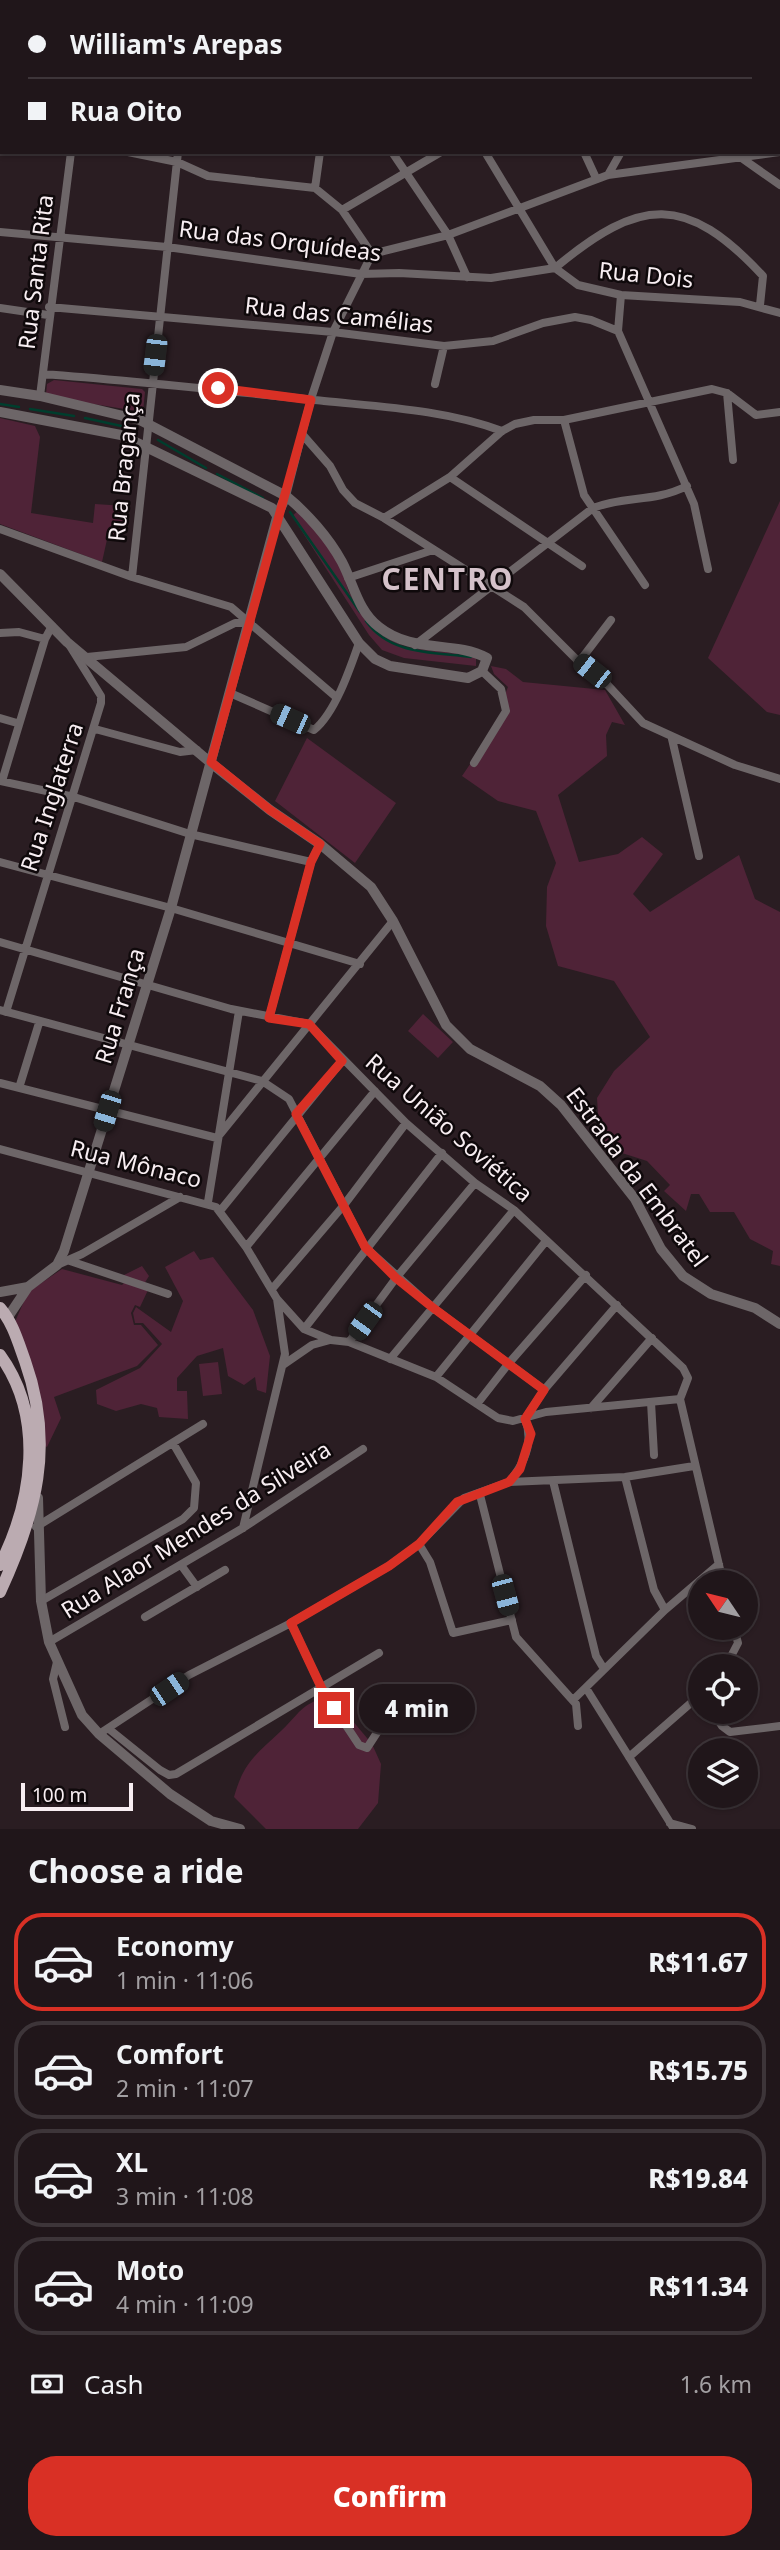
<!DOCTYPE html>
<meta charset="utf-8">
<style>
body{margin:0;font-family:"Noto Sans",sans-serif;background:#281f23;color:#f1f3f6;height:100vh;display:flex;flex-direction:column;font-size:26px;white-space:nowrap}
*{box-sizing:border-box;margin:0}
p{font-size:23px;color:#a29fa2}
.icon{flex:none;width:38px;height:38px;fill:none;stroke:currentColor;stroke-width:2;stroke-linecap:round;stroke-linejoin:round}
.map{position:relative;height:1829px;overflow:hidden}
.sheet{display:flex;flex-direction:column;background:#20161a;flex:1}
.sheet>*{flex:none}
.banner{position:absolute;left:0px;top:0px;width:780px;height:154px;box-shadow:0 2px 5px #0004,0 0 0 2px #3d3539;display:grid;align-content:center;height:154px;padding:0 28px;background:#20161a}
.needle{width:46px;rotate:305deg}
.fabs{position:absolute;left:688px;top:1570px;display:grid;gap:14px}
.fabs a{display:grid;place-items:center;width:70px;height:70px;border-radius:50%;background:#20161a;box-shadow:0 2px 5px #0004,0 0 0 2px #3d3539;font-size:35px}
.scale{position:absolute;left:21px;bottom:18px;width:112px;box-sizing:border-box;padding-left:7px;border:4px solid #f8eef2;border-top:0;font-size:19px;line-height:24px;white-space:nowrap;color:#f8eef2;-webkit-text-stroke:5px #0f090b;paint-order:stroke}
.end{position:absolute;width:32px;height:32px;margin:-16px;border:9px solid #d93025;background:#fff;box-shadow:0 0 0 4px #fff}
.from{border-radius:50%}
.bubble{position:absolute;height:49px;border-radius:24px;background:#20161a;box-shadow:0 2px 5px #0004,0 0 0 2px #3d3539;font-size:23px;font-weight:800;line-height:49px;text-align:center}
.car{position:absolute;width:21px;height:42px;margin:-21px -10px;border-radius:9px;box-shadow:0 0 5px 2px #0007;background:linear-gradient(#222 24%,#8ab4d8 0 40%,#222 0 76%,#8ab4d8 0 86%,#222 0)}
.banner b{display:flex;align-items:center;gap:24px;height:66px;font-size:26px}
.banner b+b{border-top:2px solid #3d3539}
.banner i{width:18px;height:18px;background:#f1f3f6}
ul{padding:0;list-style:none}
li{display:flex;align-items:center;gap:21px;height:98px;margin:0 14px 10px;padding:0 14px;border:4px solid #3d3539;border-radius:28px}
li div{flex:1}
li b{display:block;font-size:26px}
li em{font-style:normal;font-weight:800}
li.selected{border-color:#d93025}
li>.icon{width:63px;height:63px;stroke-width:1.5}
h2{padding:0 28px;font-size:32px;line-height:84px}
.pay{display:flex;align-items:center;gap:18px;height:77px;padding:0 28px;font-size:26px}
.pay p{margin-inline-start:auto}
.action{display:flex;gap:14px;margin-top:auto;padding:14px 28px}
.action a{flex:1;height:80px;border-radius:28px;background:#d93025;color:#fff;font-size:28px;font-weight:800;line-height:80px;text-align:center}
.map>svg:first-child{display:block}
</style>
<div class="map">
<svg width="780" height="1829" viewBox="0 0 780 1829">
<rect width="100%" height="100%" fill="#2a1d22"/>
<path fill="#4f2337" d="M54 380 142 389 145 392 143 412 50 397 46 394 47 384Z
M0 418 35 426 40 437 31 513 93 523 95 504 125 506 122 536 108 535 102 562 0 524Z
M780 501V715L767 712 708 658Z
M299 510 338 560 349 592 368 622 378 633 407 648 476 655V666L404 658 382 650 369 635 292 516Z
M491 666 506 669 523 682 605 690 625 725 612 722 606 735 607 756 558 795 579 862 618 854 642 837 663 854 633 894 650 912 739 855 755 899 780 912V1266L771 1264 773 1251 750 1239 734 1212H710L699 1194H691L686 1211 664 1191 670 1185 647 1161 600 1146 597 1098 614 1071 650 1037 614 981 558 966 546 926 547 887 556 863 536 811 498 801 462 776 504 714V697L508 687 494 674Z
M307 738 396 803 355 863 275 801Z
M423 1014 453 1042 438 1058 408 1031Z
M194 1251 200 1260 213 1257 253 1310 270 1356 266 1393 257 1390 255 1377 244 1385 228 1376 223 1348 197 1356 177 1378V1391H187L188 1419 159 1417 157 1408 141 1404 116 1411 97 1404 96 1390 140 1368 162 1344 143 1323H135L133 1313 136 1307 171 1332 183 1301 165 1267Z
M142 1266 149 1276 144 1284 148 1290 140 1307 135 1305 131 1313 134 1325H141L158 1345 137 1366 54 1397 61 1418 47 1447 42 1445 14 1324 28 1292 62 1269 122 1285 126 1281 122 1276Z
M218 1362 222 1394 203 1396 199 1364Z
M326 1697 336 1701 372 1744 381 1764 378 1803 358 1829H266L234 1797C244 1761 257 1754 282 1730 300 1713 300 1705 326 1697Z"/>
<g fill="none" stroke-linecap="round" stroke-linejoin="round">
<path stroke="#003d2d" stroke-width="2.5" d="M0 404 19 407
M30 409 74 416
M85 418 135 429
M158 440 206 468
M217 474 263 498
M290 512 360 612
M366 621C390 655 433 652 471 657"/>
<path stroke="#6d6668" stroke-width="8" d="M386 0 388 2
M486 0 487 2
M595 0 596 2
M91 2V0
M194 2V0
M343 2V0
M511 2 514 0
M664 2V0
M756 2V0
M0 5 2 6
M779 22H780
M779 101H780
M0 133H2
M128 152 177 162 208 176 315 188 342 210 372 254
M392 152 448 235 467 277
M485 152 555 268 578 285 621 295 740 302 780 313
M584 152 596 178
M743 152V159L780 185
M608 175 621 152
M315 188 320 152
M342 210 441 152
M0 232 167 247 361 274 399 273 491 278 555 268
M372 254 448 235 608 175 780 152
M555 268C640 197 686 193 763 276L760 305
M621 295 618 331 694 504 708 569
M49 307 333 332 444 346 493 341 543 323 575 317 591 320 618 331
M0 308 48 315
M43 374C137 381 230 391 324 401 383 407 446 410 502 431
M435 384 444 346
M727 393 733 460
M40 396 71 152
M564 420 584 495 645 585
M302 434 330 466 343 490 355 503 384 518 524 607 579 662 604 681 643 723 735 765 780 779
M450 477 582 566
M286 496 311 399 333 332 372 254
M384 518 450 477 502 431 515 424 534 420H564L712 389 727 393 756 415 780 412
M0 529 132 577 231 607 336 697
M132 577 178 152
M348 578 433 550
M0 633 19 632 45 639
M415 645 593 508C626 495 653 503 687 486
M87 657 186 647 235 623H251
M579 662 611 620
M230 693 314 730C335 713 350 669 359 643
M0 718 17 723
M95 729 180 752 197 750
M672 739 699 856
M474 763 506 711 501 689 482 671
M0 781 74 797 190 834 311 862
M2 781 45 639 52 626
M0 862 171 908 360 964
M0 942 231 1009 309 1024 406 1123 475 1183 514 1210 683 1368 688 1378 680 1399
M0 1010 262 1081 289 1099 365 1247 432 1307 544 1390
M6 1012 101 703V696L68 643
M269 1018 311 862 320 844
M0 1083 217 1138 393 921
M19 1088 39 1023
M0 1149 216 1207 246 1247 277 1299 304 1329 331 1340 349 1342 436 1377 498 1418 513 1421 546 1412 680 1399
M208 1202 239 1011
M220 1211 342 1061
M246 1247 375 1091
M70 1261 168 1294
M57 1265 82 1254 180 1197
M272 1289 344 1205 406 1123
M304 1329 442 1153
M349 1342 396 1278 475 1183
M390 1359 514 1210
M283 1365 312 1345 330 1340
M436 1377 546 1241
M680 1399 723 1582
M651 1402 654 1455
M477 1404 509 1363 586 1275
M591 1408 652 1338
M625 1477 654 1590 665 1610
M553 1481 596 1656 604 1669
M509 1482C525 1463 534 1442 525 1419L544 1390 617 1305
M480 1495 516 1637 576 1704 578 1726
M36 1527 203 1424
M243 1528 285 1354 277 1299
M419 1544 430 1562 453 1633 512 1620
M181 1565 197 1587
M41 1601 183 1519 194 1508 196 1483 173 1443
M145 1617 225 1570
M291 1623 322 1689 359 1745 367 1748 397 1702
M49 1642 243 1528 363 1449
M57 1662 53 1679 65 1727
M726 1666 738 1643 734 1628
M586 1688 674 1829
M573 1700 665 1610 719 1564
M713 1712 722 1726 730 1732 780 1726
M109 1729 160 1770 169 1775 176 1774 379 1653
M99 1734 189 1675 291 1623 389 1566 419 1544 464 1498 509 1482 625 1477 694 1466
M629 1757 700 1695
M670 1823 692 1829"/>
<path stroke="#6d6668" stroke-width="10" d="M11 2V0
M0 77 2 65
M0 390 40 396 140 420 286 496C307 513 329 538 342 562 354 585 358 611 379 627 413 654 453 640 487 658L482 671 468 678 390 666 375 659 359 643 272 508 121 435 0 412
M0 574 67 642 211 763 270 810 320 844 371 887 393 921 446 1025 470 1049 540 1086 561 1105 635 1199 661 1249 683 1276 711 1294 755 1308 780 1324
M0 1292 28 1287
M8 1317 28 1287 57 1265 64 1251 171 908 278 514 286 496
M38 1498 41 1601 49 1642 82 1715 99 1734 170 1794 211 1821 240 1829"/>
<path stroke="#bbabb1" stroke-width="12" d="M0 1308C13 1323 18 1342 25 1361 55 1445 36 1514 0 1592
M0 1355C45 1417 33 1500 0 1565"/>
</g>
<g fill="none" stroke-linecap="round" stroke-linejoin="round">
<path stroke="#d93025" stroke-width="9" d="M218 388 311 400 211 762 270 810 320 844 311 862 269 1018 309 1024 342 1061 296 1114 365 1247 396 1278 432 1307 544 1390 525 1419 531 1434 520 1469 509 1482 457 1502 419 1544 389 1566 291 1623 322 1689 334 1708"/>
</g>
<g text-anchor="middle" stroke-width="5" stroke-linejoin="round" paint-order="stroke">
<g font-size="23" fill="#f8eef2" stroke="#0f090b">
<text transform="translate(280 241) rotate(7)" y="8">Rua das Orquídeas</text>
<text transform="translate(36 272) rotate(-83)" y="8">Rua Santa Rita</text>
<text transform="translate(646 275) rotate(6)" y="8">Rua Dois</text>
<text transform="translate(339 315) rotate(6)" y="8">Rua das Camélias</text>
<text transform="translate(124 467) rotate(-84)" y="8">Rua Bragança</text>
<text transform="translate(52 797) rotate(-72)" y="8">Rua Inglaterra</text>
<text transform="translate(120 1006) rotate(-73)" y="8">Rua França</text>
<text transform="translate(449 1128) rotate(41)" y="8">Rua União Soviética</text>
<text transform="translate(136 1164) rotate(14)" y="8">Rua Mônaco</text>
<text transform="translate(637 1177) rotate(53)" y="8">Estrada da Embratel</text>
<text transform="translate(196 1530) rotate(-32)" y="8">Rua Alaor Mendes da Silveira</text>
</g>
<g font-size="30" font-weight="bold" letter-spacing="2" fill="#d5c2ca" stroke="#0f090b">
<text x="448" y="590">CENTRO</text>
</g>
</g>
</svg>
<div class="fabs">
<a><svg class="needle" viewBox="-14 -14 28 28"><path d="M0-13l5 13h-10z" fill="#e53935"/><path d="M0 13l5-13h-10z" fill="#a29fa2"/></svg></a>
<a><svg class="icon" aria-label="locate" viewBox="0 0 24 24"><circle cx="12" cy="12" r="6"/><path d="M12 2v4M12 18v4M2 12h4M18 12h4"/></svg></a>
<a><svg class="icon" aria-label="layers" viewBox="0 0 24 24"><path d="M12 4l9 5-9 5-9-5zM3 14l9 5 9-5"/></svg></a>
</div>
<div class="scale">100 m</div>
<i class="end from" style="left:218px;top:388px"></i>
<i class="end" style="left:334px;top:1708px"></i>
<div class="bubble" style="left:359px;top:1684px;width:116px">4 min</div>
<i class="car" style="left:155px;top:355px;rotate:187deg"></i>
<i class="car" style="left:592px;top:671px;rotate:308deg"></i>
<i class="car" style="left:290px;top:719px;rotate:294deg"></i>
<i class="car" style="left:107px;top:1111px;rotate:197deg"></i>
<i class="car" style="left:365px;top:1321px;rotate:216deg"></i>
<i class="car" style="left:505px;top:1595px;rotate:165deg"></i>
<i class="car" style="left:169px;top:1689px;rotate:56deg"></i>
<div class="banner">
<b><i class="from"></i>William's Arepas</b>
<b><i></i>Rua Oito</b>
</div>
</div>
<section class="sheet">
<h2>Choose a ride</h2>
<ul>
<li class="selected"><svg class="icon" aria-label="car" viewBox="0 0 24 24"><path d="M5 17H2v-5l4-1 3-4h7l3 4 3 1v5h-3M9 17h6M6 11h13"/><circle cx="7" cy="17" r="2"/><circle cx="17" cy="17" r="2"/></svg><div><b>Economy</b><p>1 min · 11:06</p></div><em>R$11.67</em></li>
<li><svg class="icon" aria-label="car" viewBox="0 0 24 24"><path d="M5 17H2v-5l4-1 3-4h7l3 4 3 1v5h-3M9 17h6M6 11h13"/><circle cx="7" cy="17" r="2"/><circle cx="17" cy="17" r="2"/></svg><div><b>Comfort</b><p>2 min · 11:07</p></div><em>R$15.75</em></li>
<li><svg class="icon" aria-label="car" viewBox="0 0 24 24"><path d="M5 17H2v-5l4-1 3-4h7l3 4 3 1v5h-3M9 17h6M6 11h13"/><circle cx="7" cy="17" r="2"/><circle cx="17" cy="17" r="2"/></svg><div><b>XL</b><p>3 min · 11:08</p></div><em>R$19.84</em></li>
<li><svg class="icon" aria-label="car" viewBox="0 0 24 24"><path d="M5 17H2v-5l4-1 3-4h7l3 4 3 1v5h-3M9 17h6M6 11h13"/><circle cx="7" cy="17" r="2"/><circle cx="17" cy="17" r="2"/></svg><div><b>Moto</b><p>4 min · 11:09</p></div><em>R$11.34</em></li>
</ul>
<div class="pay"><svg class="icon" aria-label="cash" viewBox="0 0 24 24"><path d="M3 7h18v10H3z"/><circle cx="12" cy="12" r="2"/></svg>Cash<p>1.6 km</p></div>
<div class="action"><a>Confirm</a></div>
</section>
